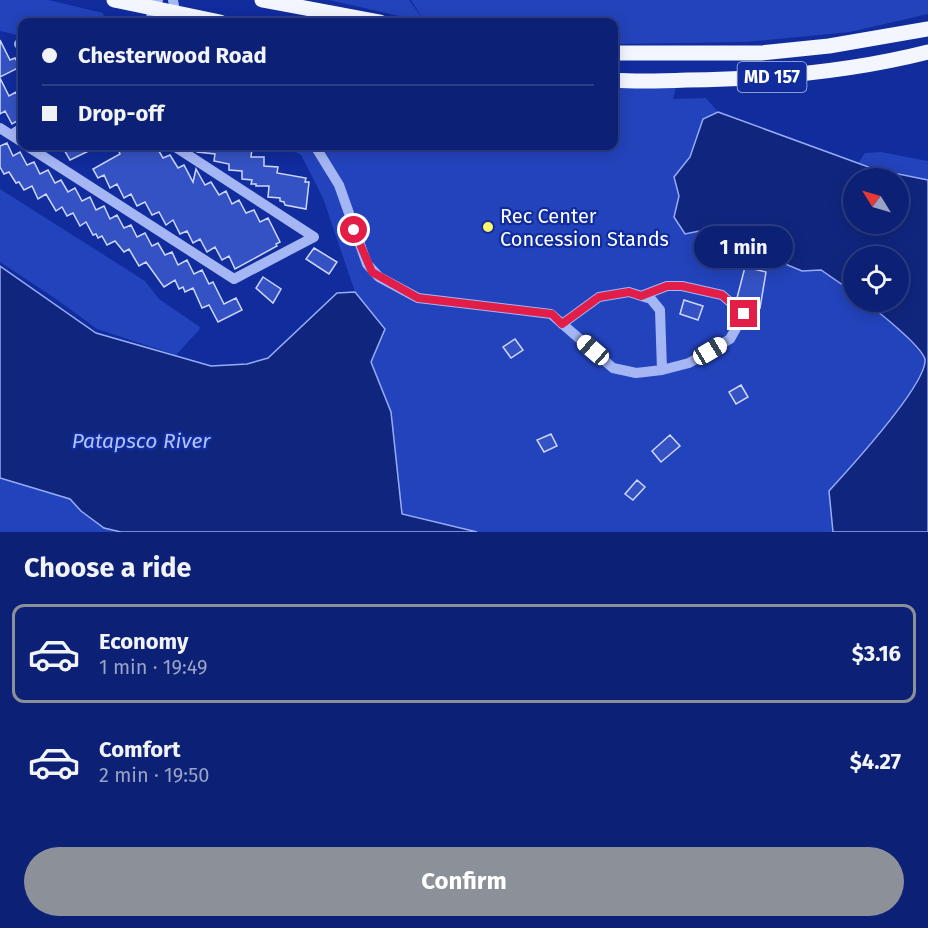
<!DOCTYPE html>
<meta charset="utf-8">
<style>
body{margin:0;font-family:"Fira Sans",sans-serif;background:#1a2e7e;color:#f1f3f6;height:100vh;display:flex;flex-direction:column;font-size:22px;white-space:nowrap}
*{box-sizing:border-box;margin:0}
p{font-size:20px;color:#9aa3c5}
.icon{flex:none;width:33px;height:33px;fill:none;stroke:currentColor;stroke-width:2;stroke-linecap:round;stroke-linejoin:round}
.map{position:relative;height:532px;overflow:hidden}
.drawer{display:flex;flex-direction:column;background:#0c2176;flex:1}
.drawer>*{flex:none}
.hud{position:absolute;left:18px;top:18px;width:600px;height:132px;border-radius:12px;box-shadow:0 3px 15px #0003,0 0 0 2px #2c3e88;display:grid;align-content:center;height:132px;padding:0 24px;background:#0c2176}
.needle{width:39px;rotate:307deg}
.buttons{position:absolute;left:843px;top:168px;display:grid;gap:12px}
.buttons a{display:grid;place-items:center;width:66px;height:66px;border-radius:50%;background:#0c2176;box-shadow:0 3px 15px #0003,0 0 0 2px #2c3e88;font-size:30px}
.end{position:absolute;width:27px;height:27px;margin:-14px;border:8px solid #e11d48;background:#fff;box-shadow:0 0 0 3px #fff}
.from{border-radius:50%}
.bubble{position:absolute;height:42px;border-radius:21px;background:#0c2176;box-shadow:0 3px 15px #0003,0 0 0 2px #2c3e88;font-size:20px;font-weight:700;line-height:42px;text-align:center}
.car{position:absolute;width:18px;height:36px;margin:-18px -9px;border-radius:8px;box-shadow:0 0 4px 2px #0007;background:linear-gradient(#fff 24%,#345 0 40%,#fff 0 76%,#345 0 86%,#fff 0)}
.hud b{display:flex;align-items:center;gap:21px;height:57px;font-size:22px}
.hud b+b{border-top:2px solid #2c3e88}
.hud i{width:15px;height:15px;background:#f1f3f6}
ul{padding:0;list-style:none}
li{display:flex;align-items:center;gap:18px;height:99px;margin:0 12px 9px;padding:0 12px;border:3px solid transparent;border-radius:12px}
li div{flex:1}
li b{display:block;font-size:22px}
li em{font-style:normal;font-weight:700}
li.active{border-color:#8c9099}
li>.icon{width:54px;height:54px;stroke-width:1.5}
h2{padding:0 24px;font-size:27px;line-height:72px}
.button{display:flex;gap:12px;margin-top:auto;padding:12px 24px}
.button a{flex:1;height:69px;border-radius:36px;background:#8c9099;color:#fff;font-size:24px;font-weight:700;line-height:69px;text-align:center}
.map>svg:first-child{display:block}
</style>
<div class="map">
<svg width="928" height="532" viewBox="0 0 928 532">
<rect width="100%" height="100%" fill="#102c9d"/>
<path fill="#2343bc" d="M0 0H48L103 13 105 22H22L21 36 0 31Z
M329 0H409L423 19 411 0H928V14L850 32 746 42 614 44V22H426Z
M614 86 676 88 673 99 706 98 718 112 703 119 690 157 674 177 679 196 674 217 802 271 821 270 853 292 854 302H865L894 324 925 358 927 371 907 403 829 491 833 532H477L402 515 391 412 371 362 385 329 355 292 323 198 301 155 284 146H614Z
M881 152 928 161V180L858 163 865 153Z
M0 189 145 281 159 299 200 327 199 330 176 355 97 329 56 299 0 262Z
M0 478 70 499 84 513 104 528 121 532H0Z"/>
<path fill="#10267e" stroke="#97adf8" stroke-width="1.5" fill-rule="evenodd" d="M718 112 874 169 928 180V532H833L829 491C848 470 928 384 925 359 920 345 879 312 865 302H898V256H854L853 292 821 270 802 271 704 230 685 234 674 217 679 196 674 177 690 157 703 119ZM898 178V224H854V178Z
M0 266 96 333 211 366 247 364 268 358 337 293 355 292 385 329 371 362 391 412 402 514 477 532H121L104 528 81 511 70 499 0 478Z"/>
<path fill="#3452c3" stroke="#ced8fe" stroke-width="1.5" d="M0 40 10 60 15 58 20 67 0 77Z
M0 78 9 96 16 92 22 101V118L12 124 5 111 0 114Z
M7 143 13 156 20 152 27 165 34 162 40 174 48 170 55 183 61 180 68 192 75 188 82 201 90 197 96 210 104 206 110 219 117 215 124 228 131 225 137 237 145 233 152 246 158 243 165 255 172 252 178 265 187 260 194 274 202 270 209 284 213 282 224 304 236 298 242 310 218 322 209 305 202 308 193 288 185 292 183 287 179 289 175 280 164 287 146 262 139 266 129 249 124 252 115 241 107 245 102 236 98 238 96 234 93 235 86 222 80 226 73 213 67 216 62 207 56 211 46 194 38 199 32 186 24 190 19 182 16 183 9 172 4 174 0 167V146Z
M62 146H99L70 160Z
M125 146H144L146 151 156 146 163 158 170 155 178 168 184 165 193 182 196 169 205 185 211 182 219 195 226 191 232 204 239 200 246 213 254 210 260 222 268 218 280 242 276 244 277 246 235 269 229 256 222 260 215 247 207 252 200 239 193 243 187 231 180 234 173 220 166 225 159 212 152 215 145 202 137 206 131 194 124 198 117 184 110 188 104 175 98 178 93 169 120 154 118 149Z
M189 146H249V148H252L251 157H264V166L278 167 277 173 306 178 305 182H309L306 209 285 205 284 202 280 201V198L268 197 269 186H256V184H251L252 180 242 179V171L229 170V164L214 161 215 154 197 152Z
M314 248 337 262 329 274 306 259Z
M745 267 766 272 760 308 744 304 737 298Z
M263 277 281 289 273 303 256 288Z
M684 300 703 306 698 320 680 314Z
M515 339 523 350 511 358 503 347Z
M741 385 748 397 736 404 729 392Z
M551 434 557 446 544 452 537 440Z
M670 435 680 446 661 462 652 451Z
M637 480 645 487 633 500 625 494Z"/>
<g fill="none" stroke-linecap="round" stroke-linejoin="round">
<path stroke="#a5b6f5" stroke-width="10" d="M151 22 152 8 158 0
M172 22 175 12 173 0
M19 44 22 47
M0 128 22 142
M11 135 22 128
M27 146 234 279 314 237 174 146
M315 146 339 185 367 264 379 277 418 298 551 314 613 368 636 373 662 370 660 310 651 299 629 292 599 297 562 324
M641 296 667 286H682L722 295 744 314 730 339 689 363 662 370"/>
<path stroke="#f3f5ff" stroke-width="15" d="M114 0 220 22
M262 0 380 22
M614 53H761L829 46 928 29
M614 80C638 82 663 81 687 80 768 79 849 72 928 52"/>
</g>
<g fill="none" stroke-linecap="round" stroke-linejoin="round">
<path stroke="#e11d48" stroke-width="8" d="M354 230 372 272 418 298 552 314 562 324 599 297 629 292 641 296 667 286H682L722 295 744 314"/>
</g>
<circle fill="#fff769" stroke="#102c9d" stroke-width="2" cx="488" cy="227" r="6"/>
<g text-anchor="middle" stroke-width="4.5" stroke-linejoin="round" paint-order="stroke">
<rect fill="#102c9d" stroke="#b7c0e2" stroke-width="1.5" x="737.5" y="62" width="69" height="30" rx="4.5"/>
<g font-size="18" font-weight="bold" fill="#fff">
<text x="772" y="83">MD 157</text>
</g>
<g font-size="20" fill="#fff" stroke="#102c9d" text-anchor="start">
<text x="500" y="223">Rec Center<tspan x="500" dy="23">Concession Stands</tspan></text>
</g>
<g font-size="21" font-style="italic" fill="#b2c2fb" stroke="#102c9d">
<text x="141" y="448">Patapsco River</text>
</g>
</g>
</svg>
<div class="buttons">
<a><svg class="needle" viewBox="-14 -14 28 28"><path d="M0-13l5 13h-10z" fill="#e53935"/><path d="M0 13l5-13h-10z" fill="#9aa3c5"/></svg></a>
<a><svg class="icon" aria-label="locate" viewBox="0 0 24 24"><circle cx="12" cy="12" r="6"/><path d="M12 2v4M12 18v4M2 12h4M18 12h4"/></svg></a>
</div>
<i class="end from" style="left:354px;top:230px"></i>
<i class="end" style="left:744px;top:314px"></i>
<div class="bubble" style="left:694px;top:226px;width:99px">1 min</div>
<i class="car" style="left:593px;top:350px;rotate:311deg"></i>
<i class="car" style="left:710px;top:351px;rotate:59deg"></i>
<div class="hud">
<b><i class="from"></i>Chesterwood Road</b>
<b><i></i>Drop-off</b>
</div>
</div>
<section class="drawer">
<h2>Choose a ride</h2>
<ul>
<li class="active"><svg class="icon" aria-label="car" viewBox="0 0 24 24"><path d="M5 17H2v-5l4-1 3-4h7l3 4 3 1v5h-3M9 17h6M6 11h13"/><circle cx="7" cy="17" r="2"/><circle cx="17" cy="17" r="2"/></svg><div><b>Economy</b><p>1 min · 19:49</p></div><em>$3.16</em></li>
<li><svg class="icon" aria-label="car" viewBox="0 0 24 24"><path d="M5 17H2v-5l4-1 3-4h7l3 4 3 1v5h-3M9 17h6M6 11h13"/><circle cx="7" cy="17" r="2"/><circle cx="17" cy="17" r="2"/></svg><div><b>Comfort</b><p>2 min · 19:50</p></div><em>$4.27</em></li>
</ul>
<div class="button"><a>Confirm</a></div>
</section>
